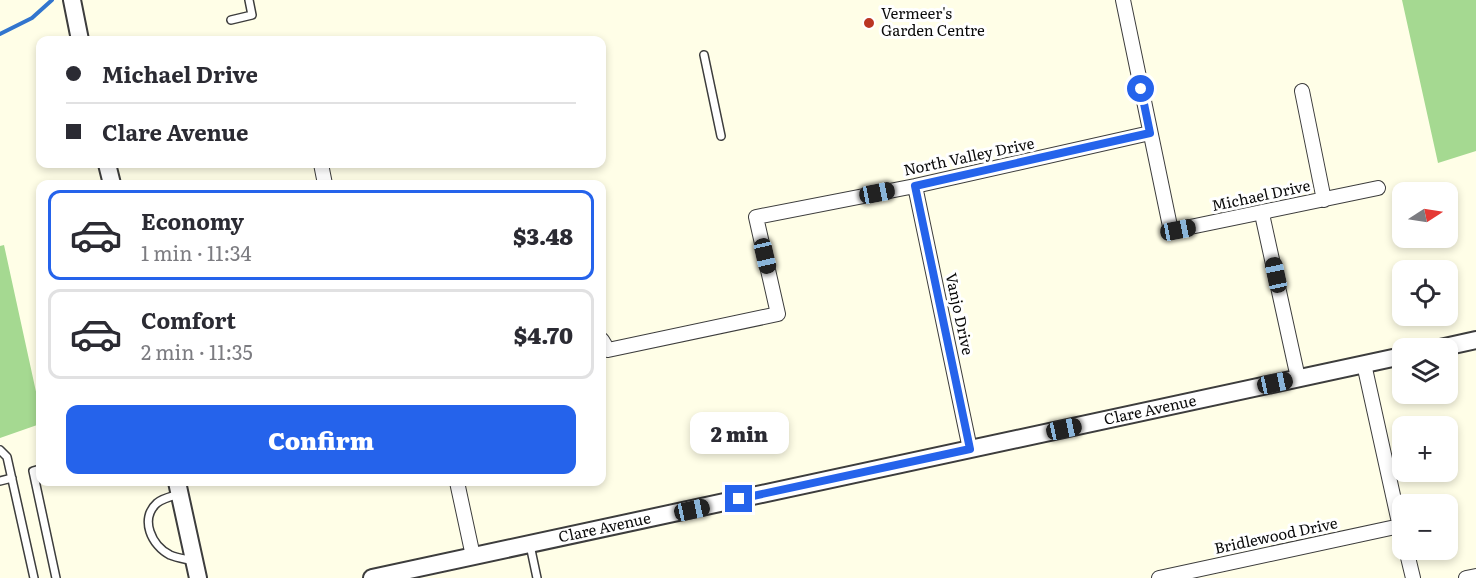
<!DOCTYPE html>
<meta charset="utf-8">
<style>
body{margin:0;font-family:Literata,serif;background:#f7f7f7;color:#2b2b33;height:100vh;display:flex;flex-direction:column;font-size:22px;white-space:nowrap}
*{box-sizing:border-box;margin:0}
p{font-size:20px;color:#7c7c81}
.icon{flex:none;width:33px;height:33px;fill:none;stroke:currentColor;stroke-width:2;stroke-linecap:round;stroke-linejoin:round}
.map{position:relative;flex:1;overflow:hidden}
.side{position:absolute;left:36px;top:180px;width:570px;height:306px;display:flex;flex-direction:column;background:#fff;border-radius:12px;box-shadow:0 3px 9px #0003}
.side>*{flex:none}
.top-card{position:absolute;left:36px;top:36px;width:570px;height:132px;border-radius:12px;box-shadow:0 3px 9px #0003;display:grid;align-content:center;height:132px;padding:0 30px;background:#fff}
.needle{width:39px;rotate:78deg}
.tools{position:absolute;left:1392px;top:182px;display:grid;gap:12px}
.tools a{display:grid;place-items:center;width:66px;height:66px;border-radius:12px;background:#fff;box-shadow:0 3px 9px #0003;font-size:30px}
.end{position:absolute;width:27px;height:27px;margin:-14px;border:8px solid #2563eb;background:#fff;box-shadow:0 0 0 3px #fff}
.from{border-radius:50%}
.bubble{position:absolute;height:42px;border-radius:12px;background:#fff;box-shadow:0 3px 9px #0003;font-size:20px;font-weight:800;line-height:42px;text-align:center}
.car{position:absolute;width:18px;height:36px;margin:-18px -9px;border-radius:8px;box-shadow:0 0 4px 2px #0007;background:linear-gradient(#222 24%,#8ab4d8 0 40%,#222 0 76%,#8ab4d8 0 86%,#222 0)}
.top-card b{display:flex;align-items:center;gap:21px;height:57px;font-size:22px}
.top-card b+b{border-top:2px solid #e1e1e2}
.top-card i{width:15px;height:15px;background:#2b2b33}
ul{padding:10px 0 0;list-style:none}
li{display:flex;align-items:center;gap:18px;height:90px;margin:0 12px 9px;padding:0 18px;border:3px solid #e1e1e2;border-radius:12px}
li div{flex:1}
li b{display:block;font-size:22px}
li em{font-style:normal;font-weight:800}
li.selected{border-color:#2563eb}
li>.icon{width:54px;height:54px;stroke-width:1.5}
.cta{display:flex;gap:12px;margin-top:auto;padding:12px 30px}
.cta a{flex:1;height:69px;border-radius:12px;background:#2563eb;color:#fff;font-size:24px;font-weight:800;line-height:69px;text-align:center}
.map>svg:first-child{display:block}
</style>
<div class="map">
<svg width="1476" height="578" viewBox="0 0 1476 578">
<rect width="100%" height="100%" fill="#fffee7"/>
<path fill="#a5d991" d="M1402 0H1476V151L1438 163Z
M4 245 40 410V424L0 438V246Z"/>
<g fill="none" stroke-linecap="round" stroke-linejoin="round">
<path stroke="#3275ce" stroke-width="4" d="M0 34 32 18 52 0"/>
<g stroke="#3d3d3d" stroke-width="10">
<path id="service" d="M231 20 252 15 249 0
M704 55 721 136
M0 450 7 457 34 578
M40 469 33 471 56 578
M0 481 12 478
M180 494C173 496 163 498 157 503 139 519 152 546 170 555 177 558 186 559 194 561
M530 545 537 578"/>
</g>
<g stroke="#3d3d3d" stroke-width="16">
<path id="minor" d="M1123 0 1171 231 1378 188
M1302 91 1324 200
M321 164 325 184
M915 186 970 449
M1262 214 1298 378
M602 340 608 350 778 314 756 217 915 186 1150 133
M1364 364 1402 536
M457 482 473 556
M1406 549 1413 578
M1159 578 1400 526
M1466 578 1476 576"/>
</g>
<g stroke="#3d3d3d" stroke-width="20">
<g id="tertiary">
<path d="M72 0 80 40"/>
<path d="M107 164 112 184"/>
<path d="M1440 348 1476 340"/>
<path d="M177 482 198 578"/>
<path id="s1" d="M372 578 1402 356"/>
</g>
</g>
<use href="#service" stroke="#fff" stroke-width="7"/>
<use href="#minor" stroke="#fff" stroke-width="14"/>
<use href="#tertiary" stroke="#fff" stroke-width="16"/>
</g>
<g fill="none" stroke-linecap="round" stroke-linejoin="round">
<path stroke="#2563eb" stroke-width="8" d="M739 499 970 449 915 186 1150 133 1141 89"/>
</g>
<circle fill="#ba3522" stroke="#fff" stroke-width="2" cx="869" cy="23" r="6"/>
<g text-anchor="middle" stroke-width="6" stroke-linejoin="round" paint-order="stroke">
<g font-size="15" fill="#0a0a0a" stroke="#fff" text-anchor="start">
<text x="881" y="19">Vermeer's<tspan x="881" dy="17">Garden Centre</tspan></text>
</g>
<g font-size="15" fill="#0a0a0a" stroke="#fff">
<text transform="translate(969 157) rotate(-12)" y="5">North Valley Drive</text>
<text transform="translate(1261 196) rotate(-12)" y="5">Michael Drive</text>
<text transform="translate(959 314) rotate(78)" y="5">Vanjo Drive</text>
<text dy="5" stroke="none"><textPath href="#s1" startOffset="796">Clare Avenue</textPath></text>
<text dy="5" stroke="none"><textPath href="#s1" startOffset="238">Clare Avenue</textPath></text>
<text transform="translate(1276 536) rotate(-12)" y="5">Bridlewood Drive</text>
</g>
</g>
</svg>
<div class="tools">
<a><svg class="needle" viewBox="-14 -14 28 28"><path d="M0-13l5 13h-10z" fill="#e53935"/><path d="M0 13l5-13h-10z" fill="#7c7c81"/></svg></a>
<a><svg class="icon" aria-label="locate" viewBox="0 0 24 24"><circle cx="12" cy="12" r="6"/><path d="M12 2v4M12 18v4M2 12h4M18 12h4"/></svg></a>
<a><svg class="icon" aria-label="layers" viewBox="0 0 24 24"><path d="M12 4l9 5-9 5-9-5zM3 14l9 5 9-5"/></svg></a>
<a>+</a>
<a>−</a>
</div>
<i class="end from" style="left:1141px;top:89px"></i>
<i class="end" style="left:739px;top:499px"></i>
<div class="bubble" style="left:690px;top:412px;width:99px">2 min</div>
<i class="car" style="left:877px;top:193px;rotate:79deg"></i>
<i class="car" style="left:1178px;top:230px;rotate:79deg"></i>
<i class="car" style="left:765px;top:256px;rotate:167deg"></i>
<i class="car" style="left:1276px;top:275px;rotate:348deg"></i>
<i class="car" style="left:1275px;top:383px;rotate:78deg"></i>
<i class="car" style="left:1064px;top:429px;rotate:78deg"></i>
<i class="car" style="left:692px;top:510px;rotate:78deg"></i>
<div class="top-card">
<b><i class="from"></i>Michael Drive</b>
<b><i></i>Clare Avenue</b>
</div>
<section class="side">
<ul>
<li class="selected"><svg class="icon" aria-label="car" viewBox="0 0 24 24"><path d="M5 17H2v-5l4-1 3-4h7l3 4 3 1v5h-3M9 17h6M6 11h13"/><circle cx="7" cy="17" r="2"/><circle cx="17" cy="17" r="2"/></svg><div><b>Economy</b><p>1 min · 11:34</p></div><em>$3.48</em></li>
<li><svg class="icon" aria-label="car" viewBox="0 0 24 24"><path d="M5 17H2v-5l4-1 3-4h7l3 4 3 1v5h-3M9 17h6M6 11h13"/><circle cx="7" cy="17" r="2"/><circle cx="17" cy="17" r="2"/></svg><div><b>Comfort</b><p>2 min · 11:35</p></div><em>$4.70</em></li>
</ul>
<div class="cta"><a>Confirm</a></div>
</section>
</div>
